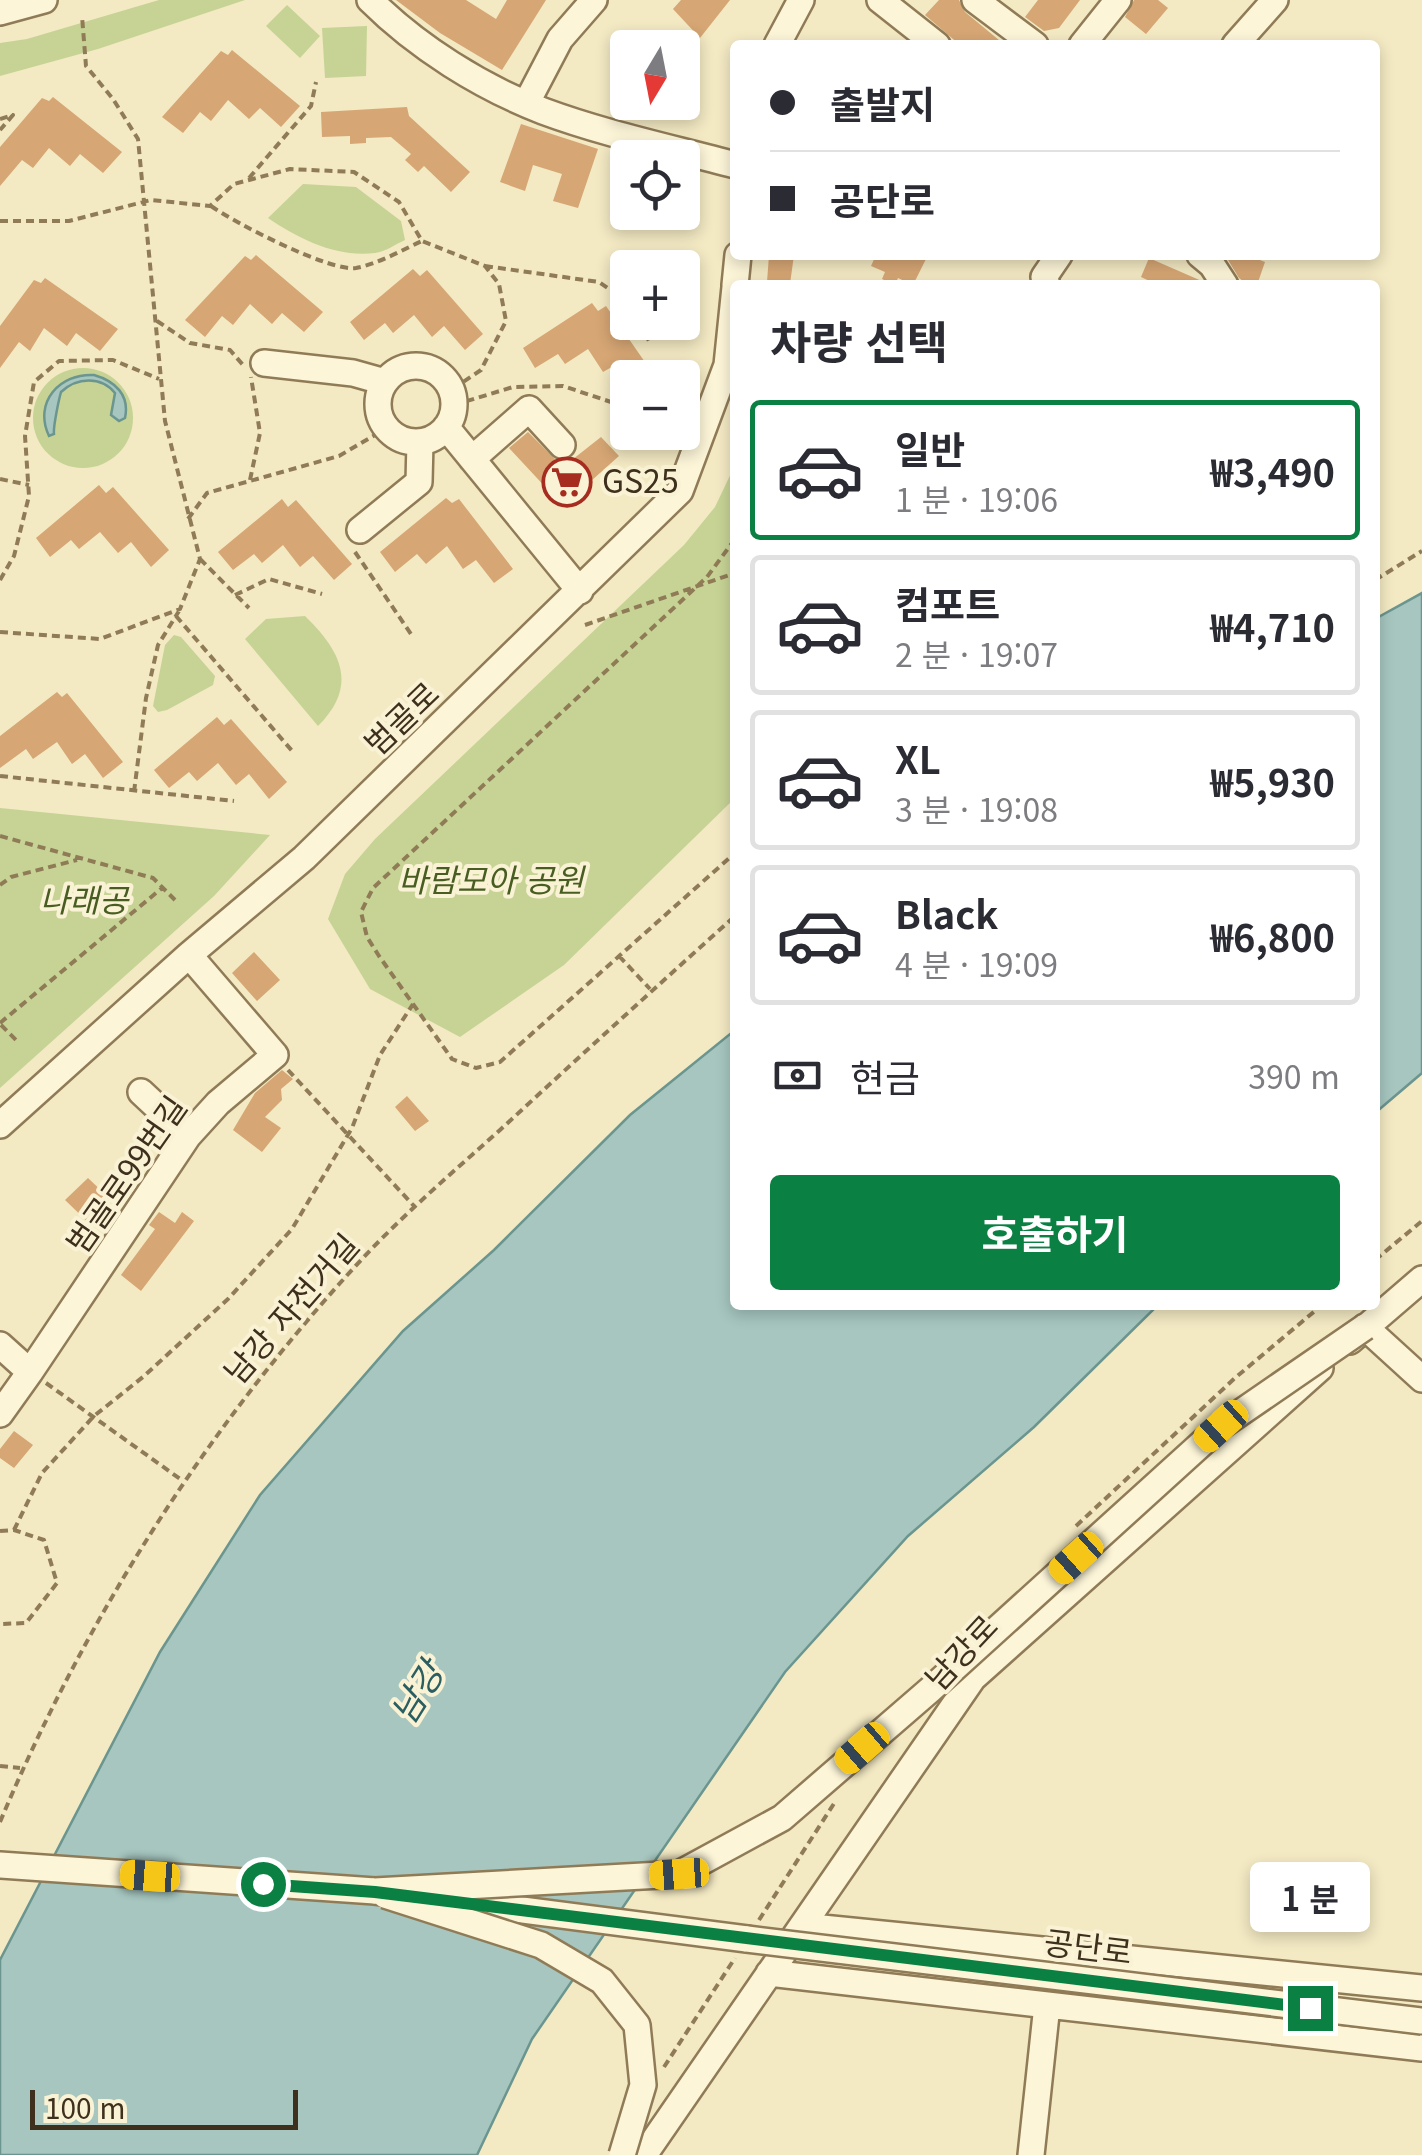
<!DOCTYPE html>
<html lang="ko">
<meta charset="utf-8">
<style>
body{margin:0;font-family:Georgia,"Noto Sans KR",serif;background:#f7f7f7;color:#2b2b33;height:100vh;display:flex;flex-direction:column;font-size:38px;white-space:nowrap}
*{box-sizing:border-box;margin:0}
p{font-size:32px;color:#7c7c81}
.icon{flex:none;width:55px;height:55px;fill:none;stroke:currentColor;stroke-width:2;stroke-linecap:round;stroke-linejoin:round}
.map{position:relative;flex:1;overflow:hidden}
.panel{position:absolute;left:730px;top:280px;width:650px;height:1030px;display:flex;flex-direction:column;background:#fff;border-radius:10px;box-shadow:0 5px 15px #0003}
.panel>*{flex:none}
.top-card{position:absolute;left:730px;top:40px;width:650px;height:220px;border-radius:10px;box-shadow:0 5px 15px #0003;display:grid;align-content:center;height:220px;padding:0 40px;background:#fff}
.needle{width:65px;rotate:190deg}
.buttons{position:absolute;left:610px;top:30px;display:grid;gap:20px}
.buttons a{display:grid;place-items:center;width:90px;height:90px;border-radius:10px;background:#fff;box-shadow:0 5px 15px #0003;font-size:50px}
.scale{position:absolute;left:30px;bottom:25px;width:268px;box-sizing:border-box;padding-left:10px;border:5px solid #3e301d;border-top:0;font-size:28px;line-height:35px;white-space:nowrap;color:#3e301d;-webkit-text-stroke:8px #f9f2d4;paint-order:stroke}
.end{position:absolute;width:45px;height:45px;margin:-22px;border:12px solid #0b8043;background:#fff;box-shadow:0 0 0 5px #fff}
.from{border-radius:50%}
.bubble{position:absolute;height:70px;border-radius:10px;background:#fff;box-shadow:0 5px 15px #0003;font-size:32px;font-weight:700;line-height:70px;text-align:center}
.car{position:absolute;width:30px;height:60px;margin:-30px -15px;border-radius:12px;box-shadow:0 0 8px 2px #0007;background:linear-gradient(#f5c518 24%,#345 0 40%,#f5c518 0 76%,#345 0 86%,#f5c518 0)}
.top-card b{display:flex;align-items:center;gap:35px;height:95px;font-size:38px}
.top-card b+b{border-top:2px solid #e1e1e2}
.top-card i{width:25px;height:25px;background:#2b2b33}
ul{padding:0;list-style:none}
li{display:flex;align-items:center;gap:30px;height:140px;margin:0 20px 15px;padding:0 20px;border:5px solid #e1e1e2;border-radius:10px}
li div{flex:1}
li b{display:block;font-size:38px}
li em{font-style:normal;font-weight:700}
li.on{border-color:#0b8043}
li>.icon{width:90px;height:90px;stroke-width:1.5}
h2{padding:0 40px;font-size:45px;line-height:120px}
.pay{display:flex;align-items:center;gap:25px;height:110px;padding:0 40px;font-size:38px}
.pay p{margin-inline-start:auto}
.button{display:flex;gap:20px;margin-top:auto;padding:20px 40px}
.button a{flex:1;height:115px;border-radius:10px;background:#0b8043;color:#fff;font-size:40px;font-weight:700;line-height:115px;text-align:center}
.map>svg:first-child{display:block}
</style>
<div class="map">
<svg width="1422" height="2155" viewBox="0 0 1422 2155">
<rect width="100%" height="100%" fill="#f3e9c3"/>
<path fill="#c6d395" d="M159 0H245L98 49 0 76V43L27 39Z
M287 5 320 36 300 58 266 26Z
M367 26 366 76 325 78 322 28Z
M303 184 356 187 401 221 405 240C396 244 385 252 375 253 337 258 299 239 268 218Z
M33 418a50 50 0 1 1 100 0a50 50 0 1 1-100 0Z
M735 465V798L564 965 460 1037 370 989 328 919 345 874 375 839 684 545 715 507Z
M305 616C341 651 359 685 318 726L245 639 266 619Z
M174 635 181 637 215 676 213 685 167 710 158 712 153 706 165 645Z
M0 808 270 835 214 896 0 1088Z"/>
<path fill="#a6c6bf" stroke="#6b958f" stroke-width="2.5" d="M94 375C115 381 130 395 125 418L119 421 111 415 115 393C101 376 77 377 61 392 59 399 53 427 54 434L49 436C33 402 60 373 94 375Z
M1422 593V1073L1375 1113V619Z
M735 1030V1305H1158L1034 1427 908 1536 785 1672 532 2039 477 2155H0V1960L160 1652 260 1495 403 1331 494 1250 630 1115Z"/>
<path fill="#d6a674" d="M396 0H466L496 19 507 0H546L502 70 440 33Z
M681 0H730L700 38 673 9Z
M939 0H959L965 12 1005 45H960L925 15Z
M1038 0H1080L1059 28 1044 31 1025 17Z
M1134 0H1158L1168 8 1146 34 1125 17Z
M232 50 300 106 281 127 260 108 249 119 228 100 211 121 200 112 183 133 162 117 221 51 228 55Z
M53 97 122 152 103 173 80 154 70 166 49 148 33 168 22 160 0 186V147L42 98 49 101Z
M407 107 409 116 470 172 451 192 424 166 418 172 405 160 411 154 391 137 366 138V143L350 144V136L322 137 321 112Z
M521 124 598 149 578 208 553 201 562 174 533 165 525 191 500 182Z
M256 255 323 312 304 332 282 313 272 324 250 304 233 325 222 316 205 337 185 320 245 256 251 260Z
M769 255H794L790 284 767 282Z
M876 255H918L926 259 913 285 898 278 895 285 882 279 885 272 871 266Z
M1225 255H1247L1265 262 1257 285H1248L1239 278Z
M1149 258 1204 282 1206 285H1158L1141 277Z
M413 269 420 276 427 270 483 334 465 350 444 326 432 337 414 315 393 333 385 323 364 340 350 322Z
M45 278 118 329 100 351 76 333 67 346 44 328 30 351 19 342 0 368V326L34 280 41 283Z
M592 303 598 311 606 306 656 378H626L617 364 603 372 588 349 565 364 558 354 535 368 523 348Z
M528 432 563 467 601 437 619 456 563 506 509 448Z
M99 485 106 493 113 487 169 550 151 567 131 542 118 553 100 532 79 549 71 540 50 557 36 538Z
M446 498 452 503 459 499 513 569 494 583 476 560 463 569 447 546 426 564 417 554 395 572 380 552Z
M282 499 288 507 296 500 352 564 334 580 313 556 300 567 283 545 262 563 254 554 233 570 218 552Z
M57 692 62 697 67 693 123 762 103 778 85 754 72 764 57 742 33 759 26 749 0 768V736Z
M217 717 224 725 231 719 287 782 269 799 249 774 236 785 218 763 197 781 189 772 169 788 154 770Z
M254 952 280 980 257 1001 232 973Z
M282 1070 293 1079 281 1089 282 1100 265 1117 281 1128 262 1152 233 1130 255 1093Z
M407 1096 429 1121 415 1131 395 1107Z
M88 1178 109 1198 99 1209 104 1214 92 1226 65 1200Z
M159 1212 175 1223 182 1212 194 1221 141 1291 121 1275 155 1229 149 1225Z
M14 1431 33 1445 14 1468 0 1458V1449Z"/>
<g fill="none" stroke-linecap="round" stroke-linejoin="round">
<g stroke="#907b57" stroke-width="30">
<path id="minor" d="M370 0C417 47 481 87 543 111 605 134 672 148 735 165
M880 0 937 45
M975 0 1035 45
M0 12 44 0
M777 45 801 0
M1082 45 1118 0
M1235 45 1275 0
M526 104 560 39 594 0
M1200 255 1212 265 1225 285
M735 285 738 255
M1047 285 1044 277 1059 255
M264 363 353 373 385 382
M378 404a38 38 0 1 1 76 0a38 38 0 1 1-76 0Z
M446 427 580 591
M472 459 529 409 562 445
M360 530 419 482 420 442
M141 1092 188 1136
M0 1125 189 955 304 858 680 491 727 365 735 287
M1365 1327 1422 1379
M1350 1341 1422 1279
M0 1345 30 1372 188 1136 218 1103 275 1055 189 955
M0 1414 30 1372
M0 1865 375 1891 747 1939
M802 1926 1422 1988
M769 1973 1422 2048
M644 2155 973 1678 1320 1368
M1031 2155 1047 2005"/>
</g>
<path stroke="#907b57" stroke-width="4" stroke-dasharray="8 5" stroke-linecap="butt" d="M0 119 13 115 0 130
M249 178 311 106 316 82
M211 206C235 223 330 272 356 268 378 264 402 250 422 241
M0 221H69L151 200 210 206 234 184 290 169 354 172 399 202 422 241 485 266 499 284 506 321 481 370 451 390
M485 266 599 282 628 302
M157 321 190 343 230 350 243 365
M639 322 649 341
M454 405 513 387 563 386 611 402
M0 479 29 485
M250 480 260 433 251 377
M188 519 207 493 339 456 387 428
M735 539 707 577 373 888 361 912 367 937 379 956 452 1059 476 1068 500 1062 735 853
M355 552 411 634
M200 559 249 608
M0 580 14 556 29 496 25 436 34 382 59 361 113 360 159 379
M1375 580 1422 551
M235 595 269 579 322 594
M176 616 293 752
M585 625 735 573
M0 632 100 639 180 609 200 559 165 421 138 139 113 99 86 66 82 16
M0 776 234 801
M134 792 146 698 158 645 179 611
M0 836 153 878 175 900
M0 885 11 877 77 860
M619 956 650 989
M0 1023 162 888
M1 1025 19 1043
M288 1070 414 1206
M1375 1260 1422 1221
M46 1383 183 1481
M1076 1526 1235 1378 1322 1305
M14 1530 42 1473 94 1416 143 1377 228 1299 292 1229 352 1128 380 1055 413 1004
M0 1531 14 1530 44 1540 57 1583 26 1623 0 1624
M0 1766 20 1768
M0 1822C87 1615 209 1424 362 1259 405 1213 453 1172 500 1130 578 1058 656 987 735 916
M759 1920 835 1802
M664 2067 735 1958"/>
<use href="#minor" stroke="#fcf5d8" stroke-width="25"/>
<g stroke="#907b57" stroke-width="30" stroke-linecap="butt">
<path id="minor-bridge" d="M375 1891 679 1874 782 1818 931 1689 1221 1426 1365 1327
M385 1895 541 1945 602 1981 637 2025 643 2085 622 2155
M747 1939 1422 2021"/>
</g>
<use href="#minor-bridge" stroke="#fcf5d8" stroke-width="25"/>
</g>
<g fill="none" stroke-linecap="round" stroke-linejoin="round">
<path stroke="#0b8043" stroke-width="12" d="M263 1884 375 1892 1310 2008"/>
</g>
<defs>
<g id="supermarket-ring" transform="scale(2.5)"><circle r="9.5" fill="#f9f2d4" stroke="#a62c20" stroke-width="1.5"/><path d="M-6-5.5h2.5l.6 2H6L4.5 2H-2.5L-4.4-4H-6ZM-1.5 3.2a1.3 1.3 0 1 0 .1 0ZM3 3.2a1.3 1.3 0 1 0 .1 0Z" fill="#a62c20"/></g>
</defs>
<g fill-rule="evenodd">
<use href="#supermarket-ring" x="567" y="482"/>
</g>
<g text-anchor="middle" stroke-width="8" stroke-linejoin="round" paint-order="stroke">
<g font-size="32" fill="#3e301d" stroke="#f9f2d4" text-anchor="start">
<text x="602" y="493">GS25</text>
</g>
<g font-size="32" fill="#3e301d" stroke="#f9f2d4">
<text transform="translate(402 719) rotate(-44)" y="11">범골로</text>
<text transform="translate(127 1175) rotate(-55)" y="11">범골로99번길</text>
<text transform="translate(292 1309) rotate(-49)" y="11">남강 자전거길</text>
<text transform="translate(962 1653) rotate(-47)" y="11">남강로</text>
<text transform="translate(1088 1948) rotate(7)" y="11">공단로</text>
</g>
<g font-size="32" font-style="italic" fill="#485d21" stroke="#f9f2d4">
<text x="491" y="892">바람모아 공원</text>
<text x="84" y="912">나래공</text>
</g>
<g font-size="35" font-style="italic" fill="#2a5e60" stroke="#f9f2d4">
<text transform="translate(418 1693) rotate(-58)" y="12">남강</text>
</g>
</g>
</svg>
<div class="buttons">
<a><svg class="needle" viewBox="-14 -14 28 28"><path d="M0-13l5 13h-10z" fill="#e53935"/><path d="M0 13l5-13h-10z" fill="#7c7c81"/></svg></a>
<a><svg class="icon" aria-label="locate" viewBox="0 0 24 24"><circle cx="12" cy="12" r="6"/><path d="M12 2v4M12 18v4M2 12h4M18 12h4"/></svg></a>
<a>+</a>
<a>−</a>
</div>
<div class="scale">100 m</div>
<i class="end from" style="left:263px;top:1884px"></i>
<i class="end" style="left:1310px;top:2008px"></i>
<div class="bubble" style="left:1250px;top:1862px;width:120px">1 분</div>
<i class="car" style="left:1221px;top:1426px;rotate:228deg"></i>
<i class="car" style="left:1076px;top:1558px;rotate:228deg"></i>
<i class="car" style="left:862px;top:1748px;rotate:229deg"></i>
<i class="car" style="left:679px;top:1874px;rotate:266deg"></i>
<i class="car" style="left:150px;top:1876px;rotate:274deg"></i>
<div class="top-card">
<b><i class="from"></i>출발지</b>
<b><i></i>공단로</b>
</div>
<section class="panel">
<h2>차량 선택</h2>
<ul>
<li class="on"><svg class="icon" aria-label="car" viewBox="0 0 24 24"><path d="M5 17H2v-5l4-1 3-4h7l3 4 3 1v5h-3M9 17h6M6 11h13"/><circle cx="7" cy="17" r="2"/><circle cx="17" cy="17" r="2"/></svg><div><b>일반</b><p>1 분 · 19:06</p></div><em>₩3,490</em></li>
<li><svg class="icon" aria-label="car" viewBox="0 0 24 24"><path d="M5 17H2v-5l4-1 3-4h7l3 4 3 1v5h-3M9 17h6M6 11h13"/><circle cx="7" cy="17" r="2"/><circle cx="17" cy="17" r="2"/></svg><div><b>컴포트</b><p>2 분 · 19:07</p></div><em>₩4,710</em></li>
<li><svg class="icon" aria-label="car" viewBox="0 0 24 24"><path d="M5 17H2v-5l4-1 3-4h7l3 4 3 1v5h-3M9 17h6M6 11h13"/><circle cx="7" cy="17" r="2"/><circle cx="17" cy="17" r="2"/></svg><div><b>XL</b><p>3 분 · 19:08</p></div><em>₩5,930</em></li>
<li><svg class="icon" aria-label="car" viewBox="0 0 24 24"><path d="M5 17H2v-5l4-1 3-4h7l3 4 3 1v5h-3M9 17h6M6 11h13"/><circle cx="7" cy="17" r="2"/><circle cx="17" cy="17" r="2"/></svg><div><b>Black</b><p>4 분 · 19:09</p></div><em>₩6,800</em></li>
</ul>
<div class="pay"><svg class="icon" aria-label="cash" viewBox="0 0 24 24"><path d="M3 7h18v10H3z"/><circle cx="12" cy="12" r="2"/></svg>현금<p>390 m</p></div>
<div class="button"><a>호출하기</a></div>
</section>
</div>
